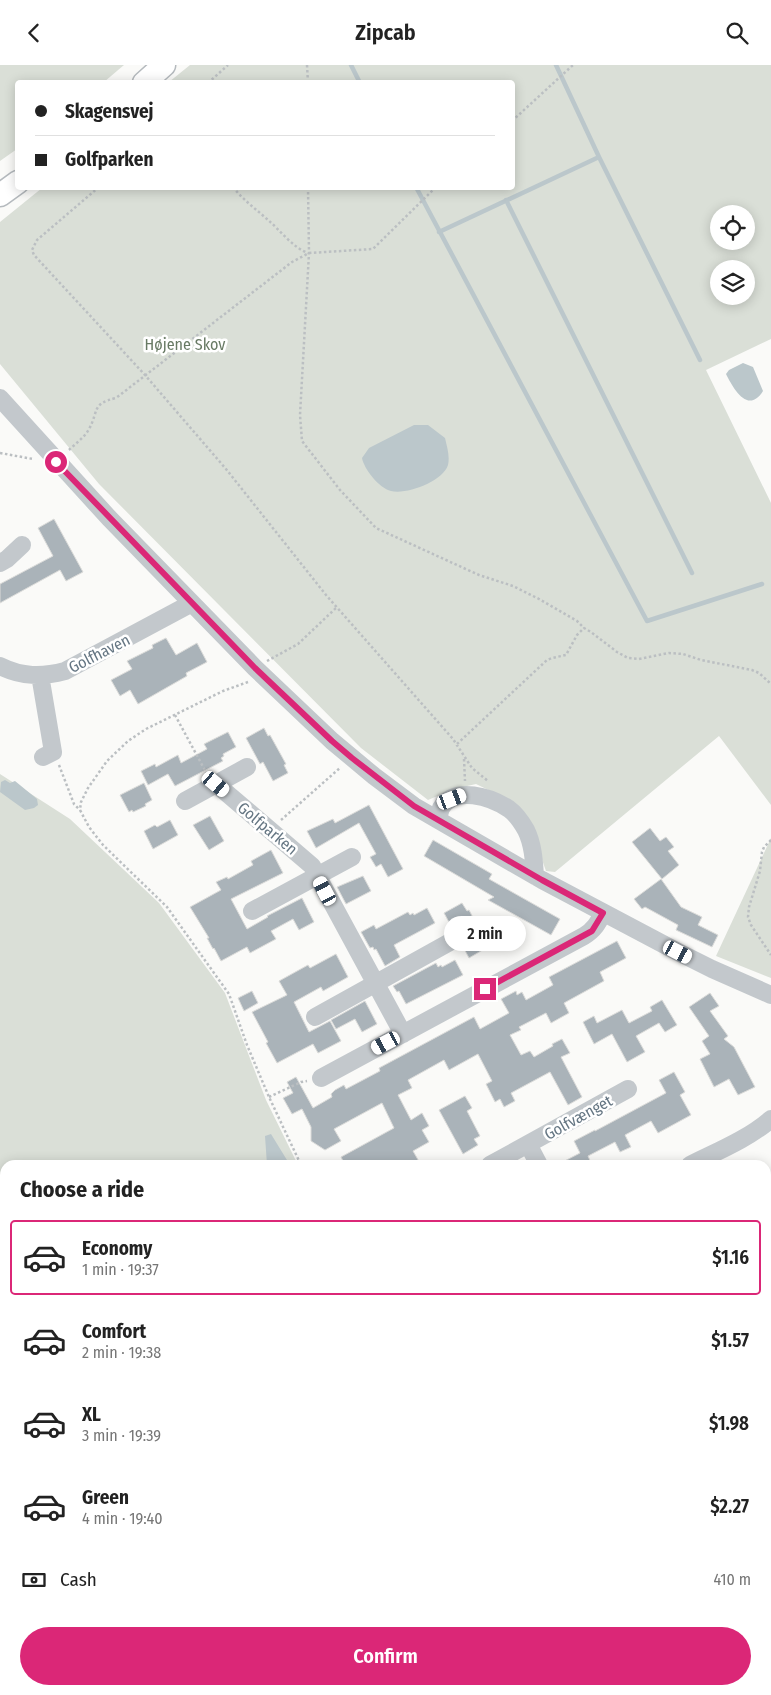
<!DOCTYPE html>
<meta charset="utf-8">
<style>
body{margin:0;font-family:"Fira Sans Condensed",sans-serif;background:#f2f2f2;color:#222;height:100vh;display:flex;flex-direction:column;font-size:19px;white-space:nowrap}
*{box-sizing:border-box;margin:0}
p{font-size:16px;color:#767676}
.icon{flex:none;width:28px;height:28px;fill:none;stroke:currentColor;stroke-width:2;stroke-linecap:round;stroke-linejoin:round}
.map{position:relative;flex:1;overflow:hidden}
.sheet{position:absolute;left:0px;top:1095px;width:771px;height:535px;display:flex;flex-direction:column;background:#fff;border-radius:15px 15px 0 0;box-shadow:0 2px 12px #0003}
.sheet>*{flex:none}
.top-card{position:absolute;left:15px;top:15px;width:500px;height:110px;border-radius:5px;box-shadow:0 2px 12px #0003;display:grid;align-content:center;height:110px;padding:0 20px;background:#fff}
.buttons{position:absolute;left:710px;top:140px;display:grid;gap:10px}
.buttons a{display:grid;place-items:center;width:45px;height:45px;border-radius:50%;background:#fff;box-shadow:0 2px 12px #0003;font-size:25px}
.end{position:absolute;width:22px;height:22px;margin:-11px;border:6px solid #db2777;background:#fff;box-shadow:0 0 0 2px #fff}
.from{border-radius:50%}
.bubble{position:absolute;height:35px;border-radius:18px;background:#fff;box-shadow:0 2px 12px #0003;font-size:16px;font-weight:600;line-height:35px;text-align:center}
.car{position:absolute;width:15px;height:30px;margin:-15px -8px;border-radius:6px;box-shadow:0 0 4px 1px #0007;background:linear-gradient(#fff 24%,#345 0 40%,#fff 0 76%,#345 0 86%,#fff 0)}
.top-card b{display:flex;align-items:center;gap:18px;height:48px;font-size:19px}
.top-card b+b{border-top:1px solid #e0e0e0}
.top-card i{width:12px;height:12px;background:#222}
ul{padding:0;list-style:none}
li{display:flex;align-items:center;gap:15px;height:75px;margin:0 10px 8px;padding:0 10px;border:2px solid transparent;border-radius:5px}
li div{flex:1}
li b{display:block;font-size:19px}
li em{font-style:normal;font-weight:600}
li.on{border-color:#db2777}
li>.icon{width:45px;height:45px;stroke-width:1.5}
h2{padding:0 20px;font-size:22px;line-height:60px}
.pay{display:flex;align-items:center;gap:12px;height:55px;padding:0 20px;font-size:19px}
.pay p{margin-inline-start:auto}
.action{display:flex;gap:10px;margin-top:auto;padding:10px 20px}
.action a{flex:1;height:58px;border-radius:30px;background:#db2777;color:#fff;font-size:20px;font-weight:600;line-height:58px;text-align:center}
header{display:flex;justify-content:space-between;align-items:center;height:65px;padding:0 20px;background:#fff;font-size:22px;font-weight:600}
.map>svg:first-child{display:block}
</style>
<header><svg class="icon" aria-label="back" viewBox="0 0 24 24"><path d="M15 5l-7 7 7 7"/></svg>Zipcab<svg class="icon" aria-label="search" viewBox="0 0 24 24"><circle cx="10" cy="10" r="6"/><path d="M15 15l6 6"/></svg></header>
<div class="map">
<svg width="771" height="1630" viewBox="0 0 771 1630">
<rect width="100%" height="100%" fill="#fafaf8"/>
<path fill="#dadfd7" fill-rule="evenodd" d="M0 0H124L104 17 18 18 17 84 0 96Z
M190 0H771V274L706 305 771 438V740L719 671 555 807 546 806 529 758 513 737 476 719 454 724 428 735 361 683 99 419 0 299V157L42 123 512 122V18L169 17ZM719 149H746V176H719ZM719 204H746V231H719Z
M0 709 70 754 159 838 225 928 266 1035 298 1100H5V1445L0 1448Z
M771 773V913L716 891Z
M5 1498V1625H641L642 1630H0V1501Z"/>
<path fill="#bbc7cb" d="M743 298 753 302 763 326C748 350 733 323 726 309L729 305Z
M414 360H428L445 373C447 382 450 391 448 400 443 416 407 430 391 426 379 423 364 404 362 393L369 383Z
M5 715 10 718 15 716 37 734 38 740 34 743 25 745 0 727 1 717Z
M271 1069 290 1100H267L265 1071Z"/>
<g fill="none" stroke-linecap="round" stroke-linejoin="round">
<path stroke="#bbc7cb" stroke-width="4.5" d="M351 0 360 18
M599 92 700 295
M416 122 647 556 762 519
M506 135 692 508
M439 167 599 92 556 0"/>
</g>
<path fill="#aab3b9" stroke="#dcdcda" d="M54 454 83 507 66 516 60 505 0 538V519L53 491 38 463Z
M166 573 176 590 197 578 207 597 186 608 187 611 138 639 130 625 120 631 111 615 132 604 127 596 153 583 152 580Z
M264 663 268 671 270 670 286 699 284 700 288 708 273 716 263 697 260 699 246 673Z
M228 667 236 682 223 689 224 691 221 693 223 696 175 721 168 709 148 720 141 706 155 699 156 702 178 690 181 698 207 684 204 679Z
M144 718 152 735 145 739 146 741 133 747 132 745 129 747 120 730Z
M369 740 403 804 388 812 381 799 376 802 370 792 376 789 359 758 316 783 307 766 333 754 335 758Z
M210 751 224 776 209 785 193 760Z
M170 755 178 770 153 784 144 766 155 760 157 762Z
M650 763 660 776 666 772 674 782 668 786 679 800 662 814 632 777Z
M433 775 492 809 489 814 560 854 551 870 488 835 494 832 424 791Z
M271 785 283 808 231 834 247 864 268 852 267 851 302 833 314 857 299 865 293 854 271 866 276 874 250 888 247 882 221 896 214 883 213 884 207 873H209L190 842 221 825 216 817 227 812 228 814 253 800 251 796Z
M363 811 371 826 346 839 337 822Z
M661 814 681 842 702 852 698 860 718 870 712 882 676 865 678 860 645 842 642 844 634 834Z
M462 838 467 846 469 845 480 866 486 883 469 893 461 878 459 871 455 868 444 848Z
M427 843 435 858 394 880 400 892 385 901 376 884 374 885 373 882 370 883 361 867 374 860 376 864 408 847 410 850 413 848 414 850Z
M617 876 626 893 600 907 604 916 564 938 569 948 551 958 546 948 519 962 521 965 510 970 521 990 530 986 534 992 553 981 552 979 562 974 570 988 561 992 582 1032 568 1040 550 1007 511 1028 515 1036 504 1042 500 1034 495 1037 486 1019 492 1016 478 989 449 1005 444 995 408 1015 412 1023 398 1030 411 1055 422 1048 429 1061 422 1065 429 1077 413 1086 421 1100H373L371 1096 364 1100H345L341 1092 394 1063 382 1038 334 1064 341 1076 325 1085 311 1076V1062L302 1044 292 1049 283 1033 293 1028 287 1017 296 1012 313 1043 332 1032 331 1029 335 1025 344 1020 346 1024 380 1006 379 1003 474 952 480 964 509 948 501 934 516 926 517 930 522 927 526 935 553 920 549 912Z
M336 889 348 912 323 926 321 922 294 937 309 967 330 956 341 976 318 988 313 979 277 998 266 978 268 977 252 947 287 930 279 916 308 900 310 903Z
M455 895 463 910 406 939 399 926 397 927 393 921 436 898 438 902 441 900 442 902Z
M252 926 258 938 244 946 238 933Z
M710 928 719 941 710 946 728 971 724 974 734 982 755 1022 738 1030 729 1014 714 1022 700 994 710 989 702 976 709 971 689 942Z
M662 935 677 960 665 967 659 958 636 971 645 987 627 997 612 969 594 979 583 957 594 951 597 958 622 945 629 958 652 946 650 942Z
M365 936 377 959 362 967 355 954 336 964 331 955Z
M674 1007 685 1027 680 1030 691 1050 658 1068 651 1056 625 1070 631 1082 620 1087 615 1077 588 1091 592 1100H557L580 1088 574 1076 595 1065V1066L666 1028 659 1015Z
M465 1031 472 1043 467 1046 480 1071 474 1074 478 1080 463 1089 439 1045Z"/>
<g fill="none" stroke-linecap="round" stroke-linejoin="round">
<g stroke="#b5babe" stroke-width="25">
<path id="major" d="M144 18 164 0
M0 130 18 117"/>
</g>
<path stroke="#bbbfc2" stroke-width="2.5" stroke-dasharray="2.5 2.5" stroke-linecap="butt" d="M307 0 308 18
M208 18 228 0
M512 56 573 0
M99 122 37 175 32 185 34 190 145 310 226 404 326 530 453 674 472 703 488 716
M233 122C243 135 256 144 268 155 280 165 293 183 308 188
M308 122 309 188 300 350 302 376 340 425 376 463 457 500 479 510 513 521 539 534 577 556 584 563 591 567 617 587 628 593 639 594 669 588 683 589 701 595 752 605 759 608 771 619
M69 385C75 379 85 372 89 364 99 346 91 339 116 333L292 197 309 188 373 184 436 122
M0 388 33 394
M267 596 298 579 337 542
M248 617 223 626 146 664 128 676 107 696 88 723 81 737 80 745 89 762 103 780 167 842 229 929 247 980 269 1032 301 1100
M175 650 207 709
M457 679 547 595 552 593 566 590 577 570 584 563
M464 694 465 716
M59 700 74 739 80 745
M281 755 341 702
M771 775 764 782 762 787 760 806 749 842 748 852 751 860 771 890
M269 1032 301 1017 307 1016
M0 1574 5 1569
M522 1625 524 1630
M126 1630 136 1625
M448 1630 459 1625
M542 1630 555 1626 561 1630"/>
<path stroke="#c3c8cc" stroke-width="18" d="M0 333 109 453 255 603 332 676 374 711 414 741 542 815 678 887 712 904 771 930
M0 498 7 494 22 480
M0 601C22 612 42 612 65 606L192 538
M40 610 53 687 43 692
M216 719 312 801 403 969
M185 736 247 702
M437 754C439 751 440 746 441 743 455 720 491 732 509 744 516 749 522 758 526 765 533 779 534 796 535 811
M252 846 352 792
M315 952 450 877
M321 1013 584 871C594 865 598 858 603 848
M528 1079 539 1100
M490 1100 628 1024
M690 1100C718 1086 748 1074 771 1054
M766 1180 771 1177
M766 1407 771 1404
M0 1469 5 1466
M766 1545 771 1550
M766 1565 771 1561
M692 1630 698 1625"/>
<use href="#major" stroke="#fff" stroke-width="22"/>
</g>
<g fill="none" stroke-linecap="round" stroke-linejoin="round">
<path stroke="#db2777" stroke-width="6" d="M56 397 255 603 332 676 352 693 414 741 542 815 603 848 592 866 485 924"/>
</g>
<g text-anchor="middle" stroke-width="5" stroke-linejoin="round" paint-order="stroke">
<g font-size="16" fill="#687a64" stroke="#fff">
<text x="185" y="285">Højene Skov</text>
</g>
<g font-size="16" fill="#657683" stroke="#fff">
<text transform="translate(99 588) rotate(-27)" y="6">Golfhaven</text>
<text transform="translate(268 763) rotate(40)" y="6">Golfparken</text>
<text transform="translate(578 1052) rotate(-29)" y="6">Golfvænget</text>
</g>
</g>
</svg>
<div class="buttons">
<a><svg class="icon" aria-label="locate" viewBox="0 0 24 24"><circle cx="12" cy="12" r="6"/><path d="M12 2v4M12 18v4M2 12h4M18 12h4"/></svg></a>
<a><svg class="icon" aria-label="layers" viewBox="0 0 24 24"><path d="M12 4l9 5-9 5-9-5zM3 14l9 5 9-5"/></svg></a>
</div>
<i class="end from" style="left:56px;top:397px"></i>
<i class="end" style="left:485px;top:924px"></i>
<div class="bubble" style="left:444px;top:851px;width:82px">2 min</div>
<i class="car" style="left:216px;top:719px;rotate:130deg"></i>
<i class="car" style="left:452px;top:734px;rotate:69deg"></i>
<i class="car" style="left:325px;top:826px;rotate:332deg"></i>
<i class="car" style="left:678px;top:887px;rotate:117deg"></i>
<i class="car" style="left:386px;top:978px;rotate:242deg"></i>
<div class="top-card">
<b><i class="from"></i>Skagensvej</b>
<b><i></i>Golfparken</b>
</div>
<section class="sheet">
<h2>Choose a ride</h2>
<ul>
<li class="on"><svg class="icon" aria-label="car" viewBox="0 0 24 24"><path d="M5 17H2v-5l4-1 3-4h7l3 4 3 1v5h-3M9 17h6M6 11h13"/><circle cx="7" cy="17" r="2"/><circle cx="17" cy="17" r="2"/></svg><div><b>Economy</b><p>1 min · 19:37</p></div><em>$1.16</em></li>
<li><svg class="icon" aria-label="car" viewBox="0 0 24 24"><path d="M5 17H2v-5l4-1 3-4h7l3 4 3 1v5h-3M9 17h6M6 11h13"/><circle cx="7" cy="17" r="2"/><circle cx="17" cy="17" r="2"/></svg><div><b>Comfort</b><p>2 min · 19:38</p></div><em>$1.57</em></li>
<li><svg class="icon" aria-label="car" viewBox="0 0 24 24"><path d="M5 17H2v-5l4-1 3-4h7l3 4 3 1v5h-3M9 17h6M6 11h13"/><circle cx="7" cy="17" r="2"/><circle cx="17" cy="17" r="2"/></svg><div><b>XL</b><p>3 min · 19:39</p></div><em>$1.98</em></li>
<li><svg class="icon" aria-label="car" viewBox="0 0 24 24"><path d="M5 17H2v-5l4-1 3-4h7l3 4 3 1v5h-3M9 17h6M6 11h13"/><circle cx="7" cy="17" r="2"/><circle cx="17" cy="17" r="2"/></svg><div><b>Green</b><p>4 min · 19:40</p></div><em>$2.27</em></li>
</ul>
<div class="pay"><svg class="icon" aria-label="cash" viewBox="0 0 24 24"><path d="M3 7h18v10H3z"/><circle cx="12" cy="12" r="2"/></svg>Cash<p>410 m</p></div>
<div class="action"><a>Confirm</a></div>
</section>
</div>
